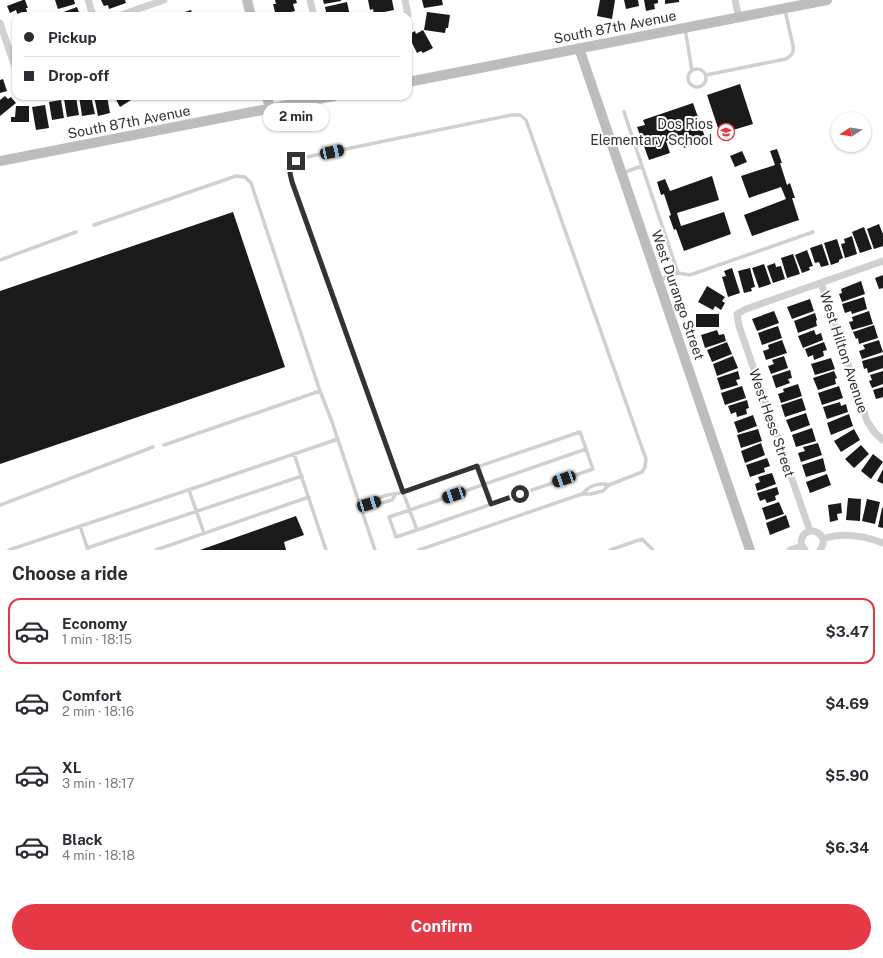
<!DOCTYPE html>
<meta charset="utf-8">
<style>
body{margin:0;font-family:"Public Sans",sans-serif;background:#f2f2f3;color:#2b2b33;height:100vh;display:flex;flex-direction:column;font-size:15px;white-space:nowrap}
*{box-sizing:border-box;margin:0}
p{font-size:13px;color:#7c7c81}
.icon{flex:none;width:22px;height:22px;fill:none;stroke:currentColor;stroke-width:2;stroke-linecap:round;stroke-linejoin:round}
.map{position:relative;height:550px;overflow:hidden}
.sheet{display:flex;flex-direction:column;background:#fff;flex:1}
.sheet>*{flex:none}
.guide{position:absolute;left:12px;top:12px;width:400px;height:88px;border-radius:12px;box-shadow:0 1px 3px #0004;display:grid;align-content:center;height:88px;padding:0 12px;background:#fff}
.needle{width:26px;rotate:258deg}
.buttons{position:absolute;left:831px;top:112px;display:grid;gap:8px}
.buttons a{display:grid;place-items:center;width:40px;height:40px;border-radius:50%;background:#fff;box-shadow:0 1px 3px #0004;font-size:20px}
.end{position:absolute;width:18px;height:18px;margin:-9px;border:5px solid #333;background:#fff;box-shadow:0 0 0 2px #fff}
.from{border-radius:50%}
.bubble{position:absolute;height:28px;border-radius:14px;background:#fff;box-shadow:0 1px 3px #0004;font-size:13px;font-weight:700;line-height:28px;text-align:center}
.car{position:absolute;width:12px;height:24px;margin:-12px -6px;border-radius:5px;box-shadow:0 0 3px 1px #0007;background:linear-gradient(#222 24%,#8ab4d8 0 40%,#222 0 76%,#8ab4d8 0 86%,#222 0)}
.guide b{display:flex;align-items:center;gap:14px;height:38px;font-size:15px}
.guide b+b{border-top:1px solid #e1e1e2}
.guide i{width:10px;height:10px;background:#2b2b33}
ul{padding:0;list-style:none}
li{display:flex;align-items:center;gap:12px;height:66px;margin:0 8px 6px;padding:0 4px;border:2px solid transparent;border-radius:12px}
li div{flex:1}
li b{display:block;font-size:15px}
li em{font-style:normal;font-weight:700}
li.on{border-color:#e63946}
li>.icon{width:36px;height:36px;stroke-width:1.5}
h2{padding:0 12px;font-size:18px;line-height:48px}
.button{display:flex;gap:8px;margin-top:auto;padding:8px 12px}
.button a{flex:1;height:46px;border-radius:24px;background:#e63946;color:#fff;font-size:16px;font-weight:700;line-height:46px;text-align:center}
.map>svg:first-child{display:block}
</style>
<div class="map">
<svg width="883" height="550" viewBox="0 0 883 550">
<rect width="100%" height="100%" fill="#fff"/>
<path fill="#1a1a1a" d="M23 0H25L28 8H26L27 12 18 16 16 10 10 13 7 6Z
M55 0H74L75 4 58 9Z
M101 0H125L126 3 109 9 108 5 104 6Z
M275 0H296L297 3 293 4 295 11 276 16 273 4H276Z
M323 0H341V1L324 4Z
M368 0H392L394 10 374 14 373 9 370 10Z
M422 0H442L443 5 424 8Z
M600 0H615L612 19 597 16Z
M624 0H638L639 6 626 9Z
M644 0H658V3L654 4 655 9 646 11Z
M665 0H679V2L665 4Z
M347 2 350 16H331L330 15 327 16 325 7Z
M77 7 80 15 76 16H58V14Z
M191 10 193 16H179L178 14Z
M427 12 450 15 448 28H446L445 33 424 30Z
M423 30 433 48 423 53 421 51 417 53 408 35 415 31 416 34Z
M3 79 7 91 0 93V80Z
M740 84 753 124 720 134 707 95Z
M5 96 8 99 11 97 16 103 0 116V100Z
M79 96H91L95 114 82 116Z
M94 96H107L110 113 98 116Z
M114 96H129L131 100 120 107Z
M76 97 79 115 67 117 64 99Z
M61 100 64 118 52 120 49 102Z
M693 103 706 140 684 148 680 137 666 141 670 153 649 160 637 127 645 125 643 120Z
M45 105 49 128 36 130 32 107Z
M16 106H29V122H11V117H15Z
M777 149 782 163H780L787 185 790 183 795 198H792L799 220 752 236 744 215 786 199 781 187 749 198 741 176 775 165 770 151Z
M742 151 747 162 735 167 730 156Z
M712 176 719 200 677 213 681 226 724 212 731 234 684 251 676 229 674 230 669 216 671 215 664 194 661 195 657 182 665 179 670 191Z
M233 212 285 367 0 464V291Z
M879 224 883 234V246L874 249 867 229Z
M864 227 872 249 860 253 852 232Z
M852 236 857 254 845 258 841 244 845 243 844 239Z
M837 239 843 258 839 260V262L831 265 824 243Z
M822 244 829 265 821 267 819 262 815 263 810 248Z
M807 250 813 266 809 267 810 270 802 273 795 255Z
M793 254 800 274 787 278 781 258Z
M775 263 776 267 781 266 785 279 773 283 767 266Z
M764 264 771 284 759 288 752 268Z
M732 268 740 293 728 297 722 277 726 276 724 271Z
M750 268 755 287 751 288 752 291 744 293 738 271Z
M883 275V288L879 289 875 278Z
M861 281 865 294 842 302 839 294 842 293 841 289Z
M707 286 725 297 722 301 725 303 721 310 715 306 713 310 698 302Z
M864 297 867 309 852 314 851 311 845 313 842 304Z
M810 299 814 311 792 319 787 307Z
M774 311 779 323 757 331 752 319Z
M869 311 873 324 852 330 849 322 853 321 852 317Z
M815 313 817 320 816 321 817 326 798 333 794 321Z
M696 314H719V327H696Z
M874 325 878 338 859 344 858 338 856 339 853 332Z
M778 326 782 338 762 345 758 333Z
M717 330 719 335 724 334 726 341 705 348 701 335Z
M814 330 816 335 821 333 823 340 803 348 798 336Z
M782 340 787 353 766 360 763 351 769 349 768 345Z
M879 340 883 352 862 359 859 351 865 349 863 345Z
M727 342 732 354 712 362 707 350Z
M824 342 827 350 823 351 824 356 814 360 813 355 808 357 805 349Z
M883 355V368L868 373 867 368 864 369 862 361Z
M733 356 738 368 717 376 713 364Z
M784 356 788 368 771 374 768 366 774 364 772 360Z
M831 358 835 369 815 375 811 364Z
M790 370 792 378 788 379 790 383 776 388 772 376Z
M738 371 740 379 736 380 738 385 721 390 717 378Z
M834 371 837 378 835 379 836 384 818 390 813 378Z
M883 371V384L872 388 869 381 872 380 870 375Z
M798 384 802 396 781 403 778 394 784 392 783 389Z
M742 386 746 398 725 405 721 393Z
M839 386 843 398 822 405 818 393Z
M883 387V397L876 399 873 390Z
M802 398 806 410 785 417 781 405Z
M747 400 749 408 746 409 747 414 737 417 736 412 731 414 728 406Z
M840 402 841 406 846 404 848 412 827 419 823 407Z
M806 413 810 425 791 432 786 420Z
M849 414 853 426 831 435 827 423Z
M753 415 757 426 738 433 734 422Z
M812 428 816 441 796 447 792 435Z
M758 429 762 441 741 448 737 435Z
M854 429 860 440 841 452 834 441Z
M761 443 765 455 745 463 741 451Z
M818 443 822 455 801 462 798 453 805 451 803 447Z
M861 445 869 454 854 468 845 459Z
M873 454 883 462 871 479 861 471Z
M767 458 770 466 764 468 765 472 750 477 746 465Z
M823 458 826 471 806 477 802 465Z
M883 469V484L877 481Z
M772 473 776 484 757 491 755 484 760 482 758 477Z
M827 474 831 485 810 493 806 482Z
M777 487 779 494 775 496 776 500 767 503 765 499 760 501 757 493Z
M848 498 861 499 860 521 846 520Z
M867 499 880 502 875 524 862 521Z
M779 502 784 514 766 520 762 508Z
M841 503 842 513 837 514 838 520 830 522 828 505Z
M882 508H883V528L878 527Z
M786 515 790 527 770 535 766 523Z
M296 516 304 535 284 542 286 550H200Z"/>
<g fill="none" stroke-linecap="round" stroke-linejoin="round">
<path stroke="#d0d0d0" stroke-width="3.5" d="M685 28 692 71
M688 78a9 9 0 1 1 18 0a9 9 0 1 1-18 0Z
M706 75 786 59C792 55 794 53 793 46L785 10
M624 112 642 166
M622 173 642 166 678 273 659 280
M94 225 236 176 245 177 251 183 320 391
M0 260 76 232
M678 273 690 275 813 232
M164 445 320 391 332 422 375 550
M294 454 326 550
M477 467 491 504
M189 490 204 533
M582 494C590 485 598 482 609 485
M377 501 382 503 392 500 395 495
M0 505 153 447
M361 506C365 505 373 504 377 501 380 499 379 497 384 496 392 493 395 495 403 492L417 530 396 537 389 517 410 510 586 449 593 469 417 530
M80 526 88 550
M87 548 302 476
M9 550 203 485 338 439
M156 550 309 497
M419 550 582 494H591L603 491 609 485 642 472 645 467 646 459 526 120 520 115H511L302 158 295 161 291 165 290 173 293 181 403 492 580 432 586 449
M610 550 642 539 653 550"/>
<path stroke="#d0d0d0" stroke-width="7" d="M88 0 93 16
M310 0 314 16
M405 0 408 15 405 16
M735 0 739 18
M118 16 164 0
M0 23 16 70
M821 283 867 421 875 433 883 440
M810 531 739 326 737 314 746 309 883 261
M823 539C842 532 864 536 883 543
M790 550 802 546
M805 550C802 546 800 543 802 538 808 523 832 535 820 550"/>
<path stroke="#bdbdbd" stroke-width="10" d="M247 0 251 16
M579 48 750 550
M408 82 827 0
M267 96 270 109
M0 161 334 96"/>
</g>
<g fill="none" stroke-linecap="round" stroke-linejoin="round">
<path stroke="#333" stroke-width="5" d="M296 161 291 165 290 173 292 182 403 492 477 466 491 504 520 494"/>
</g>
<defs>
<g id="school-ring" transform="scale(0.9)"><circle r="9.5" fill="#fff" stroke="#e63946" stroke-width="1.5"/><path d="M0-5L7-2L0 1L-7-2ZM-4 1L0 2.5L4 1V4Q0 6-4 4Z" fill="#e63946"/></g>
</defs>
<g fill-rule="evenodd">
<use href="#school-ring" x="726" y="132"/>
</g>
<g text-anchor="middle" stroke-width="4" stroke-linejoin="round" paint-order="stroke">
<g font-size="14" fill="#333" stroke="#fff">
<text transform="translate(615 27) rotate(-11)" y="5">South 87th Avenue</text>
<text transform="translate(129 122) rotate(-11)" y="5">South 87th Avenue</text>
<text transform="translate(678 295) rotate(71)" y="5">West Durango Street</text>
<text transform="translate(844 352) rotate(72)" y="5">West Hilton Avenue</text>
<text transform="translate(772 423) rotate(71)" y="5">West Hess Street</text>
</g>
<g font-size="14" fill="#333" stroke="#fff" text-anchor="end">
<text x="713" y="129">Dos Rios<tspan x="713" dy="16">Elementary School</tspan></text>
</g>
</g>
</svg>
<div class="buttons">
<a><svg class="needle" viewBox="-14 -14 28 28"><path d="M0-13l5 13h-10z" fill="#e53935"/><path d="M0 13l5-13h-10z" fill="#7c7c81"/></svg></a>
</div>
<i class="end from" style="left:520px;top:494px"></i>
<i class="end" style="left:296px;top:161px"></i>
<div class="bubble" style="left:263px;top:103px;width:66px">2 min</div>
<i class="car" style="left:332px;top:152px;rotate:78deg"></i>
<i class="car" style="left:564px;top:479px;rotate:251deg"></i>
<i class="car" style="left:454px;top:495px;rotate:251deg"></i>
<i class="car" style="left:369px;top:504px;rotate:73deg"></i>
<div class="guide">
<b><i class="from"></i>Pickup</b>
<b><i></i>Drop-off</b>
</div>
</div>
<section class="sheet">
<h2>Choose a ride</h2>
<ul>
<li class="on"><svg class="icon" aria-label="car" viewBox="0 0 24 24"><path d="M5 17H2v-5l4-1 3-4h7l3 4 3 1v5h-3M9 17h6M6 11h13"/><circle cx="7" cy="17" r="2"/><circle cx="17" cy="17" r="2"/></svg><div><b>Economy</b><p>1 min · 18:15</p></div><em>$3.47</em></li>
<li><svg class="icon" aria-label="car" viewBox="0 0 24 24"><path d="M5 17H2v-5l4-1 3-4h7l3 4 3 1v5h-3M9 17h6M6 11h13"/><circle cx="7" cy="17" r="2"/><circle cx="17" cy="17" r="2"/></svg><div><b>Comfort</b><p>2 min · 18:16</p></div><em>$4.69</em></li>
<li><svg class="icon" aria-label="car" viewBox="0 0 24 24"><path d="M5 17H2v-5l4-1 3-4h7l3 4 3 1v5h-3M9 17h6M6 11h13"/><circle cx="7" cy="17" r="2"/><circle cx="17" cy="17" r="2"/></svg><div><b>XL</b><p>3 min · 18:17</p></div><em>$5.90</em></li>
<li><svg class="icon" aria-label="car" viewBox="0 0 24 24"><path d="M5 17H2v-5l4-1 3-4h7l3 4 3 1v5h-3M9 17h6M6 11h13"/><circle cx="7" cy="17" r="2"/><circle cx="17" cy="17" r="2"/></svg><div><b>Black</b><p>4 min · 18:18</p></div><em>$6.34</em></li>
</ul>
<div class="button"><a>Confirm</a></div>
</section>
